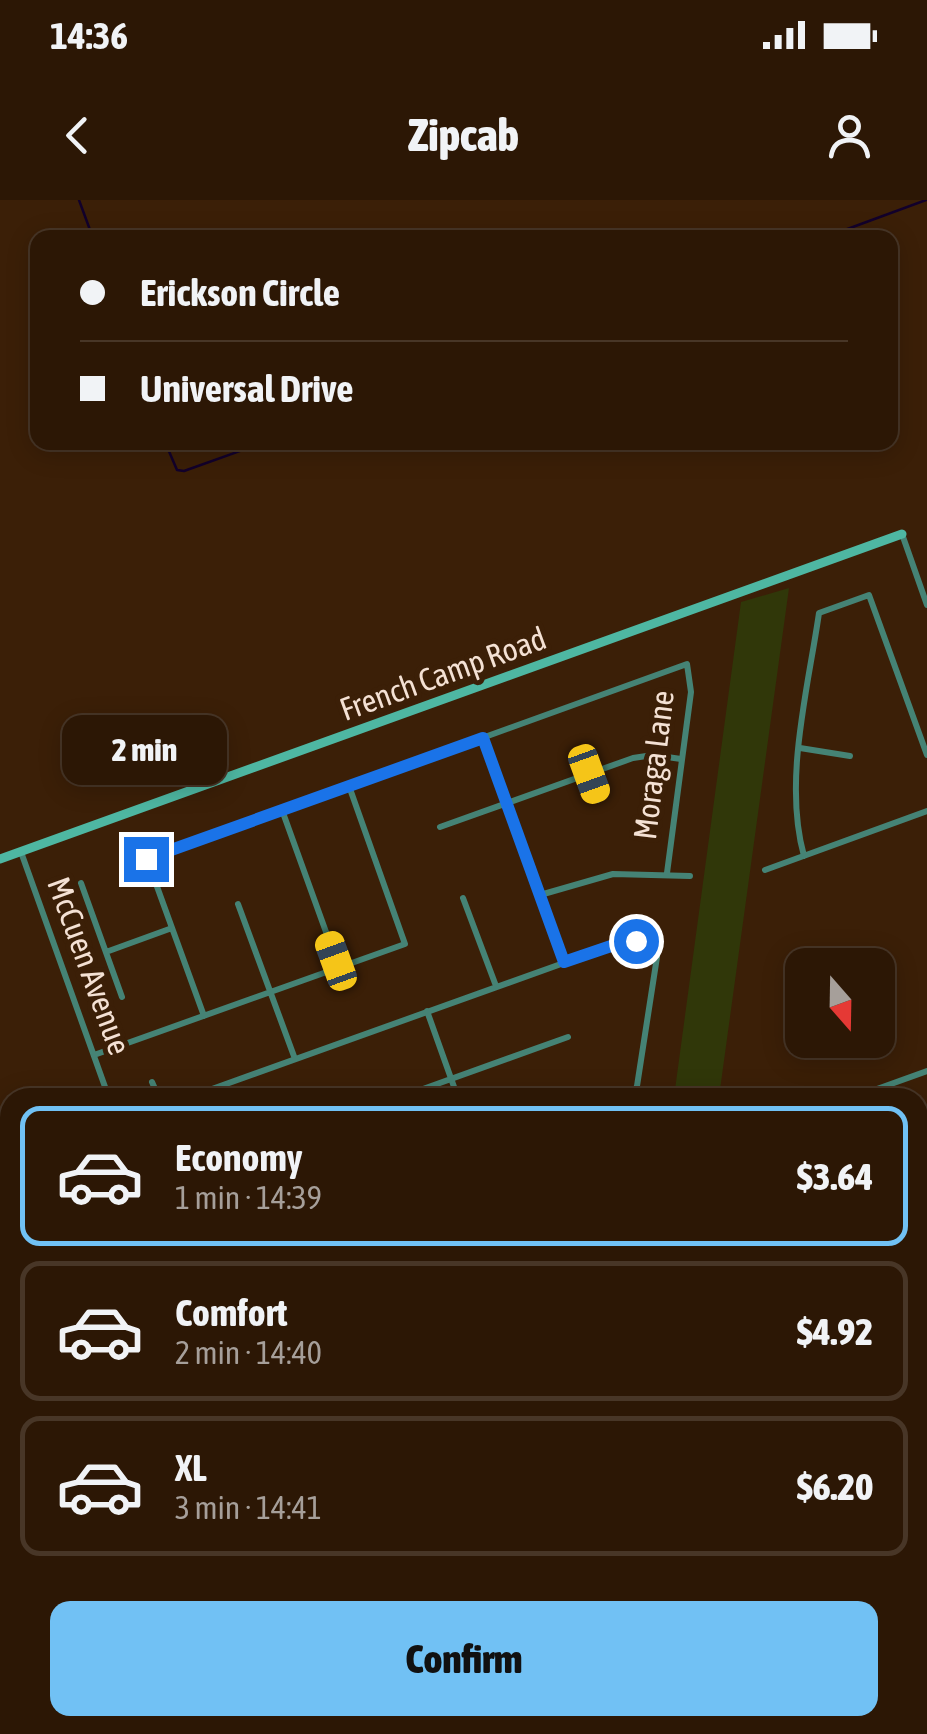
<!DOCTYPE html>
<meta charset="utf-8">
<style>
body{margin:0;font-family:"Asap Condensed",sans-serif;background:#34200f;color:#f1f3f6;height:100vh;display:flex;flex-direction:column;font-size:38px;white-space:nowrap}
*{box-sizing:border-box;margin:0}
p{font-size:32px;color:#a69f9a}
.icon{flex:none;width:55px;height:55px;fill:none;stroke:currentColor;stroke-width:2;stroke-linecap:round;stroke-linejoin:round}
.map{position:relative;flex:1;overflow:hidden}
.details{position:absolute;left:0px;top:888px;width:928px;height:648px;display:flex;flex-direction:column;background:#2c1705;border-radius:30px 30px 0 0;box-shadow:0 5px 25px #0003,0 0 0 2px #483627}
.details>*{flex:none}
.top-card{position:absolute;left:30px;top:30px;width:868px;height:220px;border-radius:20px;box-shadow:0 5px 25px #0003,0 0 0 2px #483627;display:grid;align-content:center;height:220px;padding:0 50px;background:#2c1705}
.needle{width:65px;rotate:160deg}
.fabs{position:absolute;left:785px;top:748px;display:grid;gap:20px}
.fabs a{display:grid;place-items:center;width:110px;height:110px;border-radius:20px;background:#2c1705;box-shadow:0 5px 25px #0003,0 0 0 2px #483627;font-size:50px}
.end{position:absolute;width:45px;height:45px;margin:-22px;border:12px solid #1a73e8;background:#fff;box-shadow:0 0 0 5px #fff}
.from{border-radius:50%}
.bubble{position:absolute;height:70px;border-radius:20px;background:#2c1705;box-shadow:0 5px 25px #0003,0 0 0 2px #483627;font-size:32px;font-weight:800;line-height:70px;text-align:center}
.car{position:absolute;width:30px;height:60px;margin:-30px -15px;border-radius:12px;box-shadow:0 0 8px 2px #0007;background:linear-gradient(#f5c518 24%,#345 0 40%,#f5c518 0 76%,#345 0 86%,#f5c518 0)}
.top-card b{display:flex;align-items:center;gap:35px;height:95px;font-size:38px}
.top-card b+b{border-top:2px solid #483627}
.top-card i{width:25px;height:25px;background:#f1f3f6}
ul{padding:18px 0 0;list-style:none}
li{display:flex;align-items:center;gap:30px;height:140px;margin:0 20px 15px;padding:0 30px;border:5px solid #483627;border-radius:20px}
li div{flex:1}
li b{display:block;font-size:38px}
li em{font-style:normal;font-weight:800}
li.active{border-color:#71c1f4}
li>.icon{width:90px;height:90px;stroke-width:1.5}
.primary-button{display:flex;gap:20px;margin-top:auto;padding:20px 50px}
.primary-button a{flex:1;height:115px;border-radius:20px;background:#71c1f4;color:#111;font-size:40px;font-weight:800;line-height:115px;text-align:center}
.status{display:flex;justify-content:space-between;align-items:center;height:70px;padding:0 50px;background:#2c1705;direction:ltr}
.status svg{height:28px;fill:currentColor}
header{display:flex;justify-content:space-between;align-items:center;height:130px;padding:0 50px;background:#2c1705;font-size:45px;font-weight:800}
.map>svg:first-child{display:block}
</style>
<div class="status"><b>14:36</b><svg viewBox="0 0 49 12"><path d="M0 12V9h3v3zM5 12V6h3v6zM10 12V3h3v9zM15 12V0h3v12zM26 1h20v11H26zM47 4h2v5h-2z"/></svg></div>
<header><svg class="icon" aria-label="back" viewBox="0 0 24 24"><path d="M15 5l-7 7 7 7"/></svg>Zipcab<svg class="icon" aria-label="person" viewBox="0 0 24 24"><circle cx="12" cy="8" r="4"/><path d="M4 21q1-7 8-7t8 7"/></svg></header>
<div class="map">
<svg width="927" height="1534" viewBox="0 0 927 1534">
<rect width="100%" height="100%" fill="#3b1f07"/>
<path fill="#303709" d="M789 388 719 897H674L741 402Z
M559 1525H631L630 1534H557Z"/>
<g fill="none" stroke-linecap="round" stroke-linejoin="round">
<path stroke="#12002b" stroke-width="2.5" d="M79 0 93 38
M823 38 926 0
M165 242 177 270 184 271 265 242"/>
<path stroke="#458375" stroke-width="6" d="M902 334 927 405
M483 538 564 762
M800 548 850 556
M589 574 598 600
M282 610 339 768
M440 627 633 558 653 555 681 559
M21 652 109 898
M804 656C783 581 808 489 819 413L869 395 927 555
M765 670 927 611
M81 683 122 797
M540 695 613 674 690 676
M463 698 496 786
M238 704 295 859
M106 752 172 728
M427 811 458 898
M204 816 147 659 687 464 691 492 667 673
M94 855 405 744 349 586
M152 882 159 898
M187 898 614 745 636 741 654 747 657 757 637 886 634 893 614 898
M398 898 568 837
M852 898 927 871
M0 1191 10 1188
M918 1238 927 1254
M0 1241 10 1237
M918 1264 927 1261
M0 1271 10 1298
M918 1375 927 1374
M0 1435 10 1428
M918 1436 927 1438
M314 1525 318 1534
M475 1534 479 1525
M550 1534 552 1525
M900 1534 901 1525"/>
<path stroke="#4eb7a2" stroke-width="9" d="M0 659 902 334
M918 1511 927 1512
M0 1527 10 1520"/>
</g>
<g fill="none" stroke-linecap="round" stroke-linejoin="round">
<path stroke="#1a73e8" stroke-width="12" d="M146 659 483 538 564 762 614 745 636 741"/>
</g>
<g text-anchor="middle" stroke-width="10" stroke-linejoin="round" paint-order="stroke">
<g font-size="32" fill="#f4e1d4" stroke="#3b1f07">
<text transform="translate(443 474) rotate(-20)" y="11">French Camp Road</text>
<text transform="translate(654 565) rotate(-83)" y="11">Moraga Lane</text>
<text transform="translate(89 766) rotate(70)" y="11">McCuen Avenue</text>
</g>
</g>
</svg>
<div class="fabs">
<a><svg class="needle" viewBox="-14 -14 28 28"><path d="M0-13l5 13h-10z" fill="#e53935"/><path d="M0 13l5-13h-10z" fill="#a69f9a"/></svg></a>
</div>
<i class="end from" style="left:636px;top:741px"></i>
<i class="end" style="left:146px;top:659px"></i>
<div class="bubble" style="left:62px;top:515px;width:165px">2 min</div>
<i class="car" style="left:589px;top:574px;rotate:160deg"></i>
<i class="car" style="left:336px;top:761px;rotate:340deg"></i>
<div class="top-card">
<b><i class="from"></i>Erickson Circle</b>
<b><i></i>Universal Drive</b>
</div>
<section class="details">
<ul>
<li class="active"><svg class="icon" aria-label="car" viewBox="0 0 24 24"><path d="M5 17H2v-5l4-1 3-4h7l3 4 3 1v5h-3M9 17h6M6 11h13"/><circle cx="7" cy="17" r="2"/><circle cx="17" cy="17" r="2"/></svg><div><b>Economy</b><p>1 min · 14:39</p></div><em>$3.64</em></li>
<li><svg class="icon" aria-label="car" viewBox="0 0 24 24"><path d="M5 17H2v-5l4-1 3-4h7l3 4 3 1v5h-3M9 17h6M6 11h13"/><circle cx="7" cy="17" r="2"/><circle cx="17" cy="17" r="2"/></svg><div><b>Comfort</b><p>2 min · 14:40</p></div><em>$4.92</em></li>
<li><svg class="icon" aria-label="car" viewBox="0 0 24 24"><path d="M5 17H2v-5l4-1 3-4h7l3 4 3 1v5h-3M9 17h6M6 11h13"/><circle cx="7" cy="17" r="2"/><circle cx="17" cy="17" r="2"/></svg><div><b>XL</b><p>3 min · 14:41</p></div><em>$6.20</em></li>
</ul>
<div class="primary-button"><a>Confirm</a></div>
</section>
</div>
